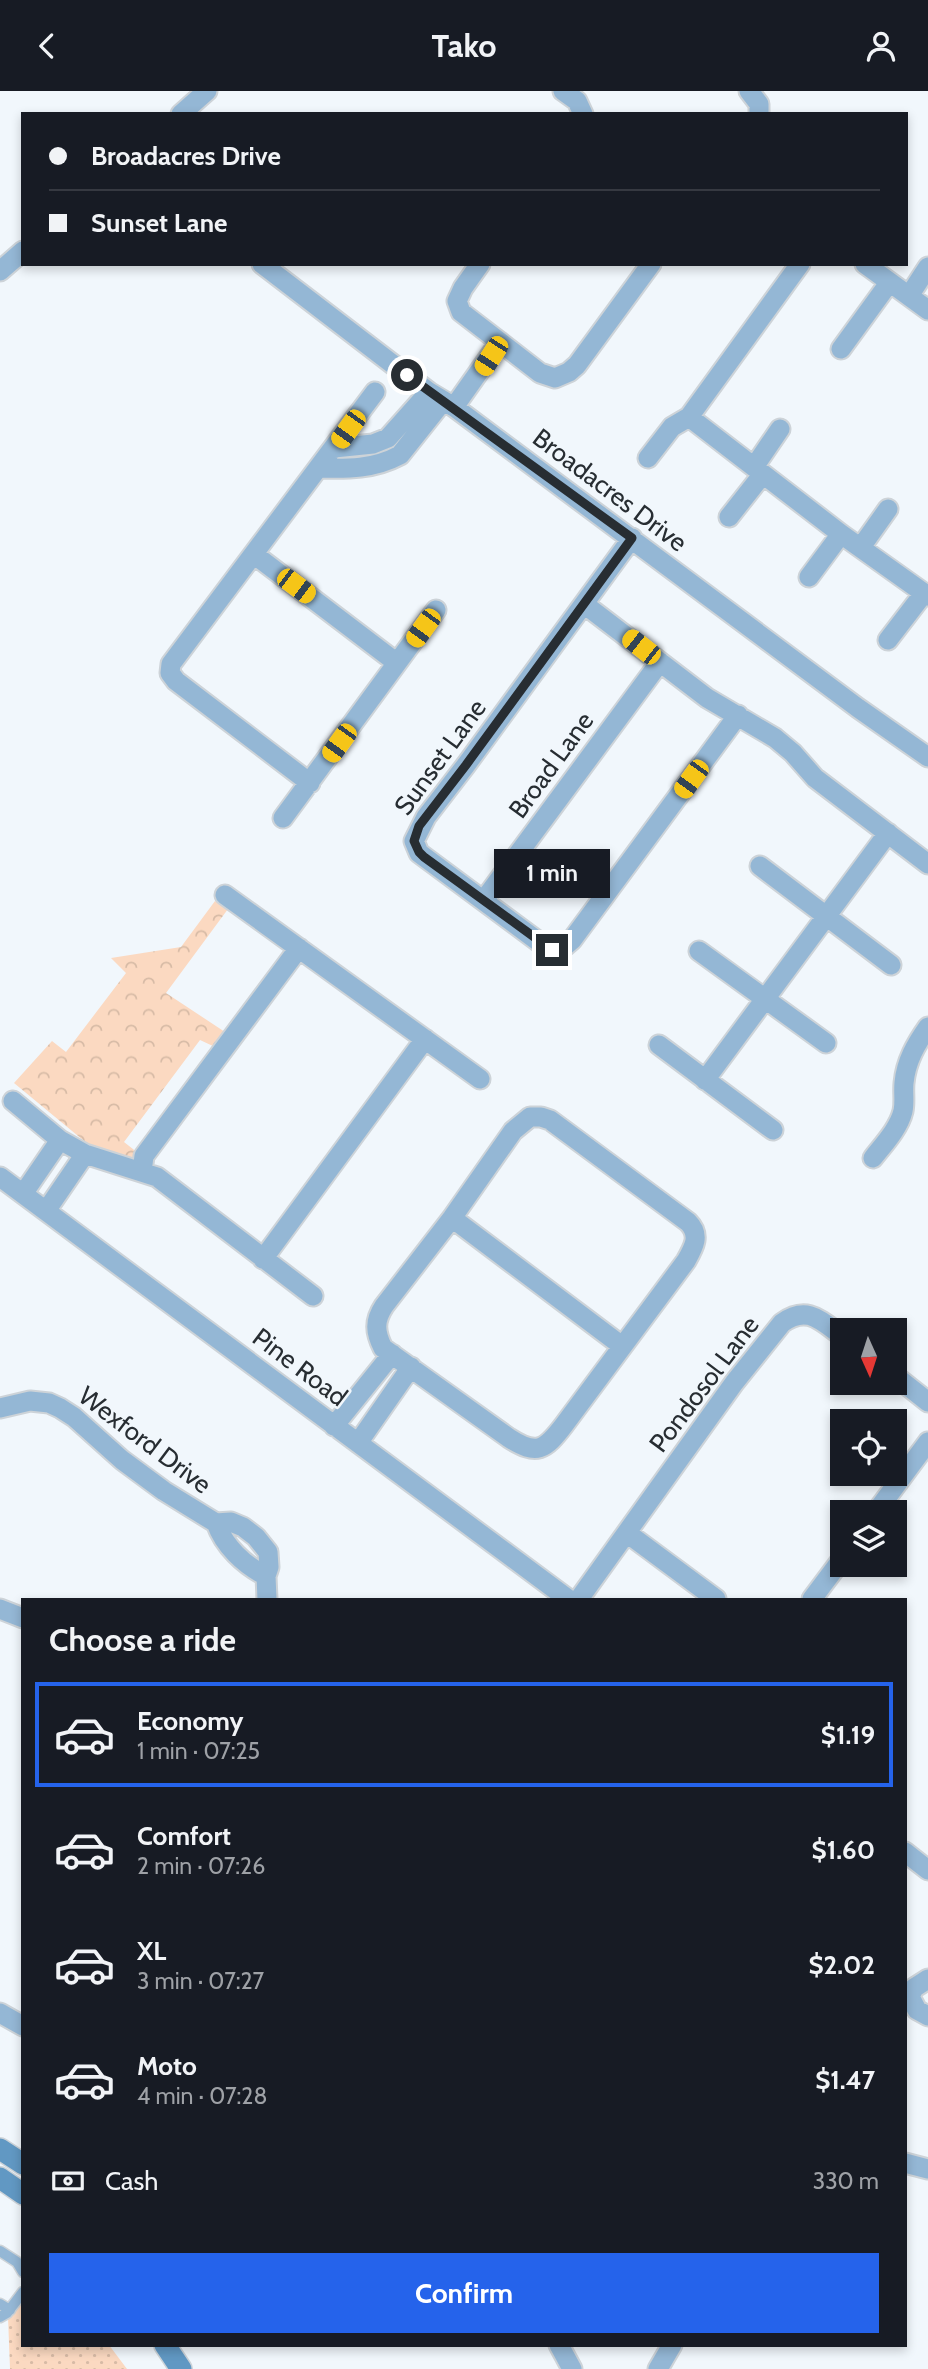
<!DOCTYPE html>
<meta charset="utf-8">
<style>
body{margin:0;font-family:Cabin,sans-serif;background:#242831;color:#f1f3f6;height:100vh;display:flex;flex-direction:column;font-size:26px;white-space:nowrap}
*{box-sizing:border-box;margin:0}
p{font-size:23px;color:#9ea1a6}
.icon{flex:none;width:38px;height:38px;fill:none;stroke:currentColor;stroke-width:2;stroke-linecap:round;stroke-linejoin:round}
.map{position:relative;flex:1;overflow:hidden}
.drawer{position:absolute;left:21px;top:1507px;width:886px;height:749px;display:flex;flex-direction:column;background:#171b24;border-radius:0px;box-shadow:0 4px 10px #0003}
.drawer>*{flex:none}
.banner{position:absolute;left:21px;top:21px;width:887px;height:154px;border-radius:0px;box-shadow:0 4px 10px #0003;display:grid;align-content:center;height:154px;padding:0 28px;background:#171b24}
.needle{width:46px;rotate:177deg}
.buttons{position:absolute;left:830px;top:1227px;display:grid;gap:14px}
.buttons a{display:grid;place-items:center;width:77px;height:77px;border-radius:0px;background:#171b24;box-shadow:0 4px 10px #0003;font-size:35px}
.end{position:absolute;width:32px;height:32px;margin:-16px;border:9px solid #272d32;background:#fff;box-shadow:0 0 0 4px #fff}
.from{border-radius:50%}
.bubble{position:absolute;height:49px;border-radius:0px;background:#171b24;box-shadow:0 4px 10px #0003;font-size:23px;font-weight:700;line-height:49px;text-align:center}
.car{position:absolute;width:21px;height:42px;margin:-21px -10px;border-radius:9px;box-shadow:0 0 5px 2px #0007;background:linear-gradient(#f5c518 24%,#345 0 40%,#f5c518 0 76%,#345 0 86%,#f5c518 0)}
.banner b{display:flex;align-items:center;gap:24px;height:66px;font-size:26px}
.banner b+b{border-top:2px solid #363941}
.banner i{width:18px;height:18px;background:#f1f3f6}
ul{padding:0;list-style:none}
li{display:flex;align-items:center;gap:21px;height:105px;margin:0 14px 10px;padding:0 14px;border:4px solid transparent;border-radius:0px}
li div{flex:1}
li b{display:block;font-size:26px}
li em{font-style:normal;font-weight:700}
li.active{border-color:#2563eb}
li>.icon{width:63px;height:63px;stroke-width:1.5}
h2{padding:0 28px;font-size:32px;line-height:84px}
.pay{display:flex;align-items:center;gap:18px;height:77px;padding:0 28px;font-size:26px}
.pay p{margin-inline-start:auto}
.cta{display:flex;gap:14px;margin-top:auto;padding:14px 28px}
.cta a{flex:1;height:80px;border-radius:0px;background:#2563eb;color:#fff;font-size:28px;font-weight:700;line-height:80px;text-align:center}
header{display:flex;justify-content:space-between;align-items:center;height:91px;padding:0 28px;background:#171b24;font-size:32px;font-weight:700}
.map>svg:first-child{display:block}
</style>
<header><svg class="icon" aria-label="back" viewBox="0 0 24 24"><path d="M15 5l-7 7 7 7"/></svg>Tako<svg class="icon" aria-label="person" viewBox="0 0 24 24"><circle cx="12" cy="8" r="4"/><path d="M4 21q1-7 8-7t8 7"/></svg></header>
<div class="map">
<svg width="928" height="2278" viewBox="0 0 928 2278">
<defs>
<pattern id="grass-dots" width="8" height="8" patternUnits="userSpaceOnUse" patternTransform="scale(1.75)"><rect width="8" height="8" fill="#fbd9c1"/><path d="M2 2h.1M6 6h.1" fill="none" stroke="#d7bba6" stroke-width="1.8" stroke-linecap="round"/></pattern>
<pattern id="park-crowns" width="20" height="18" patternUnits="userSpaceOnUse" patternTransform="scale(1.75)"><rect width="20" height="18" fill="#fbd9c1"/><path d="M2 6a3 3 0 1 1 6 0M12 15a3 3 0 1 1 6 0" fill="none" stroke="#d7bba6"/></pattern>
</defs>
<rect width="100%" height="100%" fill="#f1f7fc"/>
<path fill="url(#grass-dots)" d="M23 2210V2254H109L127 2278H10L8 2226Z"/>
<path fill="url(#park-crowns)" d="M215 810 228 818 166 902 225 941 215 956 200 949 124 1051 138 1062 133 1068 95 1059 14 992 52 950 66 961 126 882 111 867 181 856Z"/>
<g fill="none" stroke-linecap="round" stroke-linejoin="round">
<g stroke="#cdd3d8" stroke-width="13">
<path id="lane" d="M0 2160 17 2171 23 2181
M0 2213 10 2219
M0 2226 7 2222 23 2201"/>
</g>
<g stroke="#cdd3d8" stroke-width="23">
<path id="street" d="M563 0 577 10 583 23
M749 0 759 13V23
M181 23 207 0
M262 173 429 301 454 316 858 617 928 666
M480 173 463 197 457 210 461 221 540 282 555 287 569 281 577 274 651 173
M865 173 928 219
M0 180 23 160
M909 205 928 176
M841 258 889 192
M454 316 500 251
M689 326 841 443 928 505
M334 357 373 353 388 347 429 301
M648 367 672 336 689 326 800 173
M754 376 780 338
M319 377C348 378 374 378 400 364L443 310
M729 426 763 383
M632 447 466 674 426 726 414 750 419 762 543 854 552 859 565 855 572 849 738 624
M861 456 888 418
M255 464 397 572
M809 486 841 443
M584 513 707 607 775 647 793 662 815 687 928 773
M888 549 924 502
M310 692 176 590 170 582 171 573 375 301
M283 727 436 519
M760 775 891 874
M225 804 480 988
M484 809 660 571
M699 860 826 952
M659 954 773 1039
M705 989 888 742
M13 1010 60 1049 85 1063 157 1086 313 1205
M530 1026H541L550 1029 688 1131C701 1144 694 1156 686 1170L564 1334C545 1359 537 1365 509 1347L383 1257C375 1241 374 1230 384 1215L452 1127 513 1040Z
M873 1067C884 1053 899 1037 903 1020 905 1011 903 1001 904 992 906 970 916 953 928 936
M142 1081 144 1065 299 857
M0 1086 568 1508
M23 1103 60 1049
M46 1120 85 1063
M452 1127 622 1255
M263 1168 425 948
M894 1284 928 1311
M0 1317 30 1310 49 1312 60 1317 74 1326 122 1369 164 1400 216 1432 231 1431 243 1436 256 1446 268 1461 269 1476 266 1485 267 1508
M334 1335 392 1263
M358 1352 411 1276
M876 1421 928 1351
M216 1432C224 1455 244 1474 266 1485
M627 1442 716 1508
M579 1508 734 1292 782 1232C807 1214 820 1229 842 1245
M812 1508 842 1468
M0 1518 23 1527
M905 1761 928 1779
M910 1906 917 1919 928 1925
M910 1906 914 1897 928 1888
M0 1922 23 1935
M905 2072 928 2078
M559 2254 572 2278
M658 2278 672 2254"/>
</g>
<g stroke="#cdd3d8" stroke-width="24">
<path id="secondary" d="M0 2058 23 2073
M0 2087 23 2103
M165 2254 181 2278"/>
</g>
<use href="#lane" stroke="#94b7d5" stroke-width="10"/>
<use href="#street" stroke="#94b7d5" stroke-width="19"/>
<use href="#secondary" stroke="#6198c3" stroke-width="21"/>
</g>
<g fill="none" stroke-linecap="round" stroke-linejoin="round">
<path stroke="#272d32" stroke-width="9" d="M407 284 632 447 466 674 419 735 414 750 419 761 424 766 552 859"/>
</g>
<g text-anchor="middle" stroke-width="5" stroke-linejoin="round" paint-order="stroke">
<g font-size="26" fill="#272d32" stroke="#f1f7fc">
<text transform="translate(610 399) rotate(37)" y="9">Broadacres Drive</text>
<text transform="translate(440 666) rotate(-54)" y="9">Sunset Lane</text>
<text transform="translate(551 674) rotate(-54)" y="9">Broad Lane</text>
<text transform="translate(300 1276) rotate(37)" y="9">Pine Road</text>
<text transform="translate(704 1293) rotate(-53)" y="9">Pondosol Lane</text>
<text transform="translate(145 1349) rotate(37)" y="9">Wexford Drive</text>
</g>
</g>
</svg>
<div class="buttons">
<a><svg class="needle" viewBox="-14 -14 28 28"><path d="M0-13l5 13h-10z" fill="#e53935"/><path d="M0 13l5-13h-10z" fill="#9ea1a6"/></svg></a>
<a><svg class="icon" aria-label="locate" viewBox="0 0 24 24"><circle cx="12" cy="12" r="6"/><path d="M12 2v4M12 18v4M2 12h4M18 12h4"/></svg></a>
<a><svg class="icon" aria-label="layers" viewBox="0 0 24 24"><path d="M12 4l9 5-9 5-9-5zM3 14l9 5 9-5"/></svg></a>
</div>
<i class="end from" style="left:407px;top:284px"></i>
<i class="end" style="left:552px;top:859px"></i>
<div class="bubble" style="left:494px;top:758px;width:116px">1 min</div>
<i class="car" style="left:491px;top:265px;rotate:213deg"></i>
<i class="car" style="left:348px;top:338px;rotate:216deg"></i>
<i class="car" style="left:296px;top:495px;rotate:127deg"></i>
<i class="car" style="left:423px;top:537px;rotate:216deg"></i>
<i class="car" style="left:641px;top:556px;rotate:308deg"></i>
<i class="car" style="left:339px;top:652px;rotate:216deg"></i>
<i class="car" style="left:691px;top:688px;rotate:216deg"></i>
<div class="banner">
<b><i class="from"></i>Broadacres Drive</b>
<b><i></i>Sunset Lane</b>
</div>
<section class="drawer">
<h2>Choose a ride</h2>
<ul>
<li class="active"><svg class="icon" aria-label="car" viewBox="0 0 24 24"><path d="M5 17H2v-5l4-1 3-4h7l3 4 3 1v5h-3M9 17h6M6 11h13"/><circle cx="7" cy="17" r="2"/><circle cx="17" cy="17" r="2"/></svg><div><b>Economy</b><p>1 min · 07:25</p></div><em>$1.19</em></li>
<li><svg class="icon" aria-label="car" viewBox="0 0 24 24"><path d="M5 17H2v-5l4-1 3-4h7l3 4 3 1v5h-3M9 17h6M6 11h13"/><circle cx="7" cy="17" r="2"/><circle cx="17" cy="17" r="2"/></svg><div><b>Comfort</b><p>2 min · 07:26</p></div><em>$1.60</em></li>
<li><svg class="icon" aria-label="car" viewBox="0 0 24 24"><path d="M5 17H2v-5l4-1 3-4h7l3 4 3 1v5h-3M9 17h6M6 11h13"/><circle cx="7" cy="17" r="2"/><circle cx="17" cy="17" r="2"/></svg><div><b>XL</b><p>3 min · 07:27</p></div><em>$2.02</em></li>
<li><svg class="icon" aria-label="car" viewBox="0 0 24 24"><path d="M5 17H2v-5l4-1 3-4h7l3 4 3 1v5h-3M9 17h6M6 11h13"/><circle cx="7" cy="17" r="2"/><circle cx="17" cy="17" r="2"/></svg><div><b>Moto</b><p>4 min · 07:28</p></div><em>$1.47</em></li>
</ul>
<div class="pay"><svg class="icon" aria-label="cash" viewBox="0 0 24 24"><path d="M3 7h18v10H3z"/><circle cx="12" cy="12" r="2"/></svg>Cash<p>330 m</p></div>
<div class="cta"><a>Confirm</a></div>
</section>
</div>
